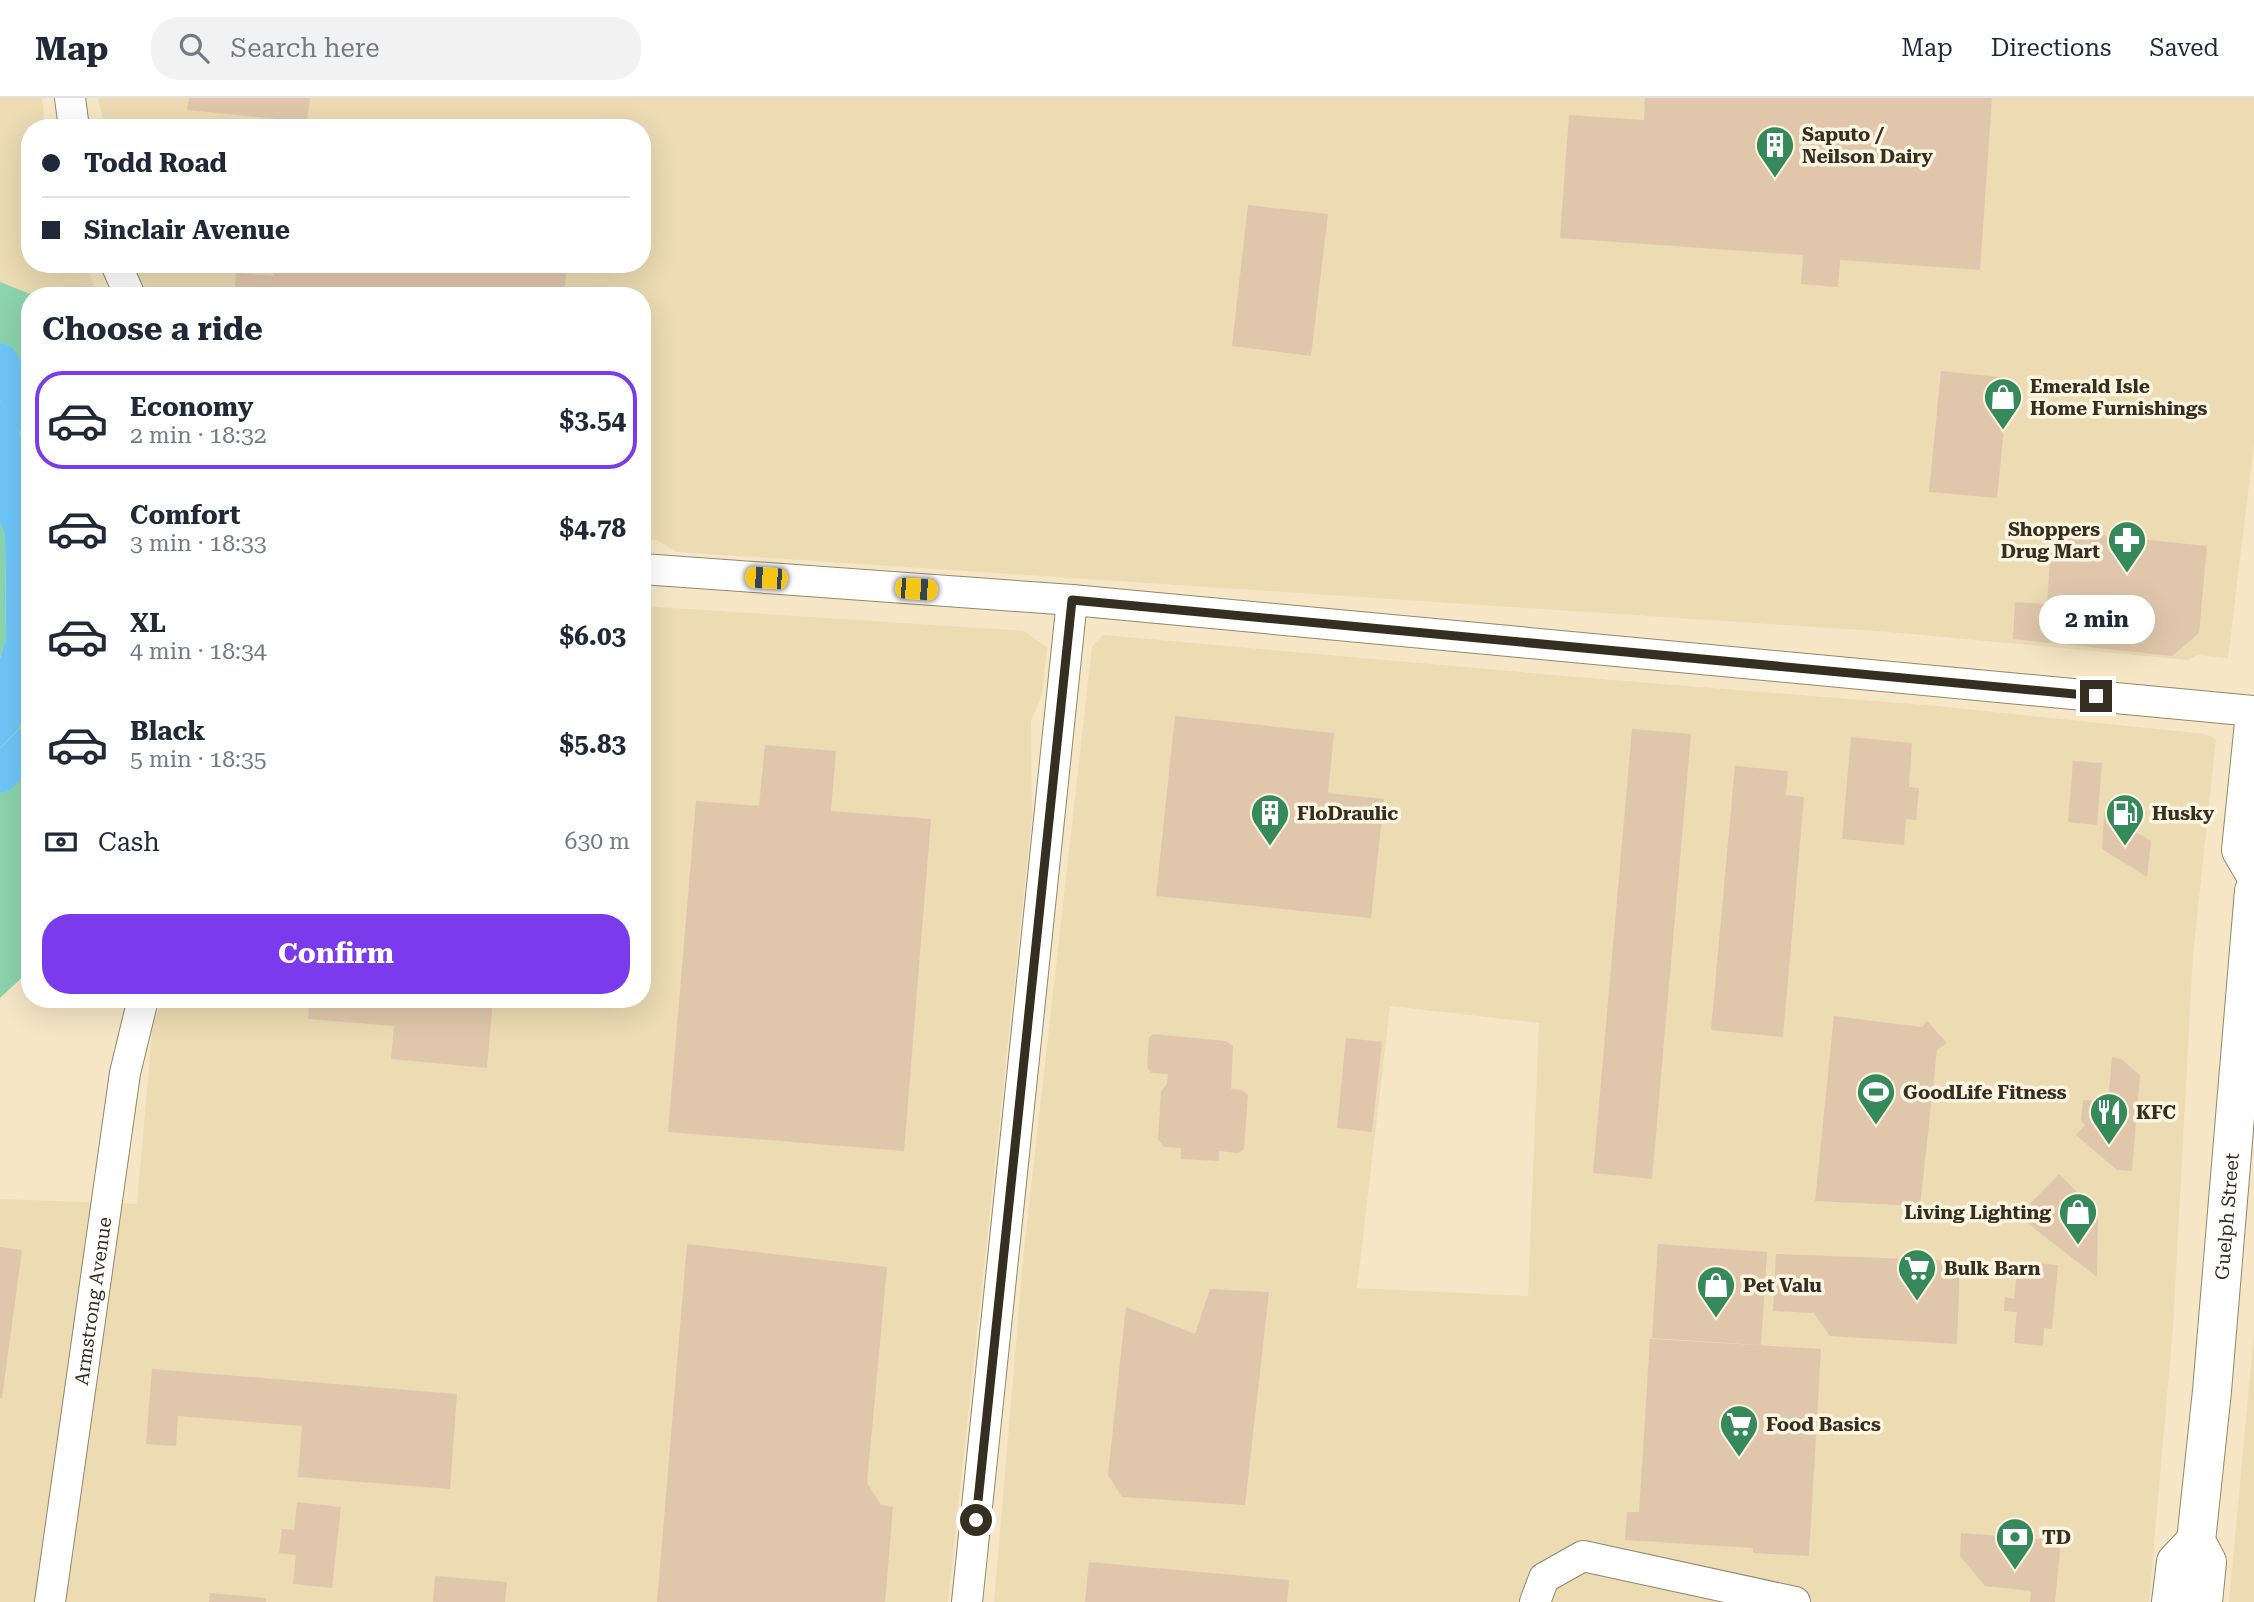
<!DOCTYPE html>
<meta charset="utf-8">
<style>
body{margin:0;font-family:"Roboto Serif",serif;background:#f2f2f3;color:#1f2937;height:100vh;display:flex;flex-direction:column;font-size:26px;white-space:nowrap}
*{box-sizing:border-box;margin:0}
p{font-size:23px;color:#747a83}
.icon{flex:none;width:38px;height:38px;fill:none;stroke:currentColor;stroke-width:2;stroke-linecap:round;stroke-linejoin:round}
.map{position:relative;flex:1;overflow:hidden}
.side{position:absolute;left:21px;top:189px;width:630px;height:721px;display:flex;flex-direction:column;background:#fff;border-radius:28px;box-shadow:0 7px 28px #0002}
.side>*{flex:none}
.hud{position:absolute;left:21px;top:21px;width:630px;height:154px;border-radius:28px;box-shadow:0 7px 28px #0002;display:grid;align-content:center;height:154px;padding:0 21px;background:#fff}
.end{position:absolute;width:32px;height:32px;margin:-16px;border:9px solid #342f21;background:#fff;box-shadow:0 0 0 4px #fff}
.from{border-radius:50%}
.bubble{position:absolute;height:49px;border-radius:24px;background:#fff;box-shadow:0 7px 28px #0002;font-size:23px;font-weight:700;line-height:49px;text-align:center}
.car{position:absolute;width:21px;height:42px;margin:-21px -10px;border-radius:9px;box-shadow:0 0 5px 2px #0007;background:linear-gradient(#f5c518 24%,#345 0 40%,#f5c518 0 76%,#345 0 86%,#f5c518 0)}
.hud b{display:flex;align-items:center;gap:24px;height:66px;font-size:26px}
.hud b+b{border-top:2px solid #e0e1e3}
.hud i{width:18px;height:18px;background:#1f2937}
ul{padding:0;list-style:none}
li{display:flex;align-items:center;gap:21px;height:98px;margin:0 14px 10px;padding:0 7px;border:4px solid transparent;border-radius:28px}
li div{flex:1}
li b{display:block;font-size:26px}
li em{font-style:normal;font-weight:700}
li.selected{border-color:#7c3aed}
li>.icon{width:63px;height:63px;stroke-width:1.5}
h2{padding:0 21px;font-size:32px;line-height:84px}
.pay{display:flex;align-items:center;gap:18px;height:77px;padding:0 21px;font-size:26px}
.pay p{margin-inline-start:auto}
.primary-button{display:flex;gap:14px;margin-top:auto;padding:14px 21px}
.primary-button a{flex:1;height:80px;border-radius:28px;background:#7c3aed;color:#fff;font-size:28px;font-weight:700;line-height:80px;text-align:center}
header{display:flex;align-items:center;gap:42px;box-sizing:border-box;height:98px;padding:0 35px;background:#fff;border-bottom:2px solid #e0e1e3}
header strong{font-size:33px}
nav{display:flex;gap:38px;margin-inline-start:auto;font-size:24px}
.search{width:490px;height:63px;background:#f2f2f3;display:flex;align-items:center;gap:18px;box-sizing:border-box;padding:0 24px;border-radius:28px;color:#747a83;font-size:26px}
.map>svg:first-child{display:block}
</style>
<header>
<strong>Map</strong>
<div class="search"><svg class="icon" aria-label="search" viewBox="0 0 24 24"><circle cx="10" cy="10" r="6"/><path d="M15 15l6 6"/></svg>Search here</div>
<nav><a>Map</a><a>Directions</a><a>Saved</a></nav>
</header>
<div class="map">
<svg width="2254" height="1504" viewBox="0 0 2254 1504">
<rect width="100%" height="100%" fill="#f5e7c5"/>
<path fill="#ecdbb3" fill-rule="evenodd" d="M0 0H42L45 30H30V166H87L97 198H35L0 184Z
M98 0H2254V345L2228 560 2197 557 2188 562 1890 534 677 454 657 442 642 440V198H150L140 180 137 166H642V30H105Z
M642 508 1024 533 1047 549 1042 597 1031 623 1032 718 948 1504H0V1101L137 1106 153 925 163 901H642Z
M1103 537 1576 579 1937 608 2205 636 2216 641 2193 857 2173 1229 2149 1504H994L1024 1152 1092 549ZM1390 908 1539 925 1528 1198 1357 1190Z
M2254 1235V1504H2229Z"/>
<path fill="#8bd4ad" d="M0 184 35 198H30V353L0 302Z
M0 425 5 437 6 541 0 560Z
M30 614V872L0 900V650L16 634Z"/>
<path fill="#6ec6f6" d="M0 302 30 353V614L16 634 0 650V560L6 541 5 437 0 425Z"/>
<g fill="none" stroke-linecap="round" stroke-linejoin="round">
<path stroke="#6ec6f6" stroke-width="37" d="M0 264 30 318
M0 676 30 647"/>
</g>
<path fill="#e0c7ab" d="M189 0H310L307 24 187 12Z
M1645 0H1992L1980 172 1840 162 1838 189 1801 186 1803 157 1560 140 1569 17 1644 22Z
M1248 107 1328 116 1311 258 1232 248Z
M274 166H567L564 198H234L236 175 273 178Z
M1941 273 2009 280 1997 400 1929 394Z
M2052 432 2207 448 2199 535 2172 558 2013 541 2015 504 2047 506Z
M1175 618 1334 635 1328 695 1384 701 1371 820 1156 798Z
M1632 631 1691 636 1652 1081 1593 1075Z
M1851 639 1912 645 1909 689 1919 690 1916 722 1906 721 1904 747 1842 741Z
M765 647 836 653 831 713 931 721 904 1053 668 1034 696 703 759 708Z
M2073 663 2102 665 2097 727 2068 724Z
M1735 668 1788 673 1786 697 1804 699 1783 939 1711 932Z
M2104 715 2151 743 2147 779 2102 751Z
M310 901H493L487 970 391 961 394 928 308 921Z
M1834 918 1922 929 1927 923 1947 945 1937 952 1920 1108 1815 1103Z
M1153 936 1226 943 1233 948 1231 991 1242 992 1248 997 1244 1051 1238 1055 1219 1053V1063L1181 1061V1050L1164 1049 1158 1041 1161 993 1167 986 1168 976 1151 975 1147 969 1149 940Z
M1346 940 1382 944 1372 1034 1337 1030Z
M2112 959 2121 961 2140 977 2132 1073 2117 1072 2076 1037 2085 1027 2081 1023 2083 1002 2108 1004Z
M2059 1076 2098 1115 2097 1179 2018 1118Z
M687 1146 887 1169 867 1385 881 1407 893 1409 885 1504H657Z
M1658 1146 1767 1154 1761 1247 1652 1240Z
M0 1149 22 1152 2 1300H0Z
M1776 1156 1960 1163 1957 1246 1830 1238 1814 1215 1773 1213Z
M2018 1163 2058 1167 2052 1231 2044 1230 2043 1248 2014 1245 2017 1214 2004 1213 2005 1199 2014 1201Z
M1210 1191 1269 1194 1245 1407 1122 1399 1108 1377 1126 1209 1195 1236Z
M1650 1241 1821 1251 1809 1458 1753 1455V1450L1625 1442 1627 1414H1639Z
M152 1271 457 1296 450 1391 298 1379 302 1328 178 1318 176 1348 146 1346Z
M297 1404 341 1409 332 1490 293 1486 296 1457 279 1455 282 1431 294 1432Z
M1961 1435 2061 1443 2055 1504H2030L2031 1493 1985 1488 1960 1458Z
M1089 1464 1289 1482 1287 1504H1085Z
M435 1478 507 1484 505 1504H433Z
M210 1495 266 1500V1504H209Z"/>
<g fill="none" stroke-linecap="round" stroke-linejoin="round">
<g stroke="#948768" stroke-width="32">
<g id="minor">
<path d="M70 0 74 30"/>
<path d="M116 166 130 198"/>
<path d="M642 471 1072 502 2254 613"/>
<path id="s1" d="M50 1504 125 975 143 901"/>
<path d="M967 1504 1072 502"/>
<path d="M1535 1504 1544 1480 1583 1458 1795 1504"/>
</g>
</g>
<g stroke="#948768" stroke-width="40">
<g id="major">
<path d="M2254 625 2241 752 2254 774"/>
<path d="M2171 1504 2176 1464 2196 1443"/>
<path id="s2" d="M2203 1504 2207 1464 2196 1443 2212 1293 2254 793"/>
</g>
</g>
<use href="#minor" stroke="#fff" stroke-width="30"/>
<use href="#major" stroke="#fff" stroke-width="38"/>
</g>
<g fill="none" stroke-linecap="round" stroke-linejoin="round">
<path stroke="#342f21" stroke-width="9" d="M976 1422 1072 502 2096 598"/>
</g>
<defs>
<g id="building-pin" transform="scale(2.0125)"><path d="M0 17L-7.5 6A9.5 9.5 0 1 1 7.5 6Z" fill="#36895b" stroke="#fdf5e0"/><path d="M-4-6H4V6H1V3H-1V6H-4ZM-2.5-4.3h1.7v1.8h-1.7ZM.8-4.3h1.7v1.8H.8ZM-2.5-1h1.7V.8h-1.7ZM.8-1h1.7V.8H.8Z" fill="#fff"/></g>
<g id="shop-pin" transform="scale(2.0125)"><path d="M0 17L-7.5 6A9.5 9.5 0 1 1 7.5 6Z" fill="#36895b" stroke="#fdf5e0"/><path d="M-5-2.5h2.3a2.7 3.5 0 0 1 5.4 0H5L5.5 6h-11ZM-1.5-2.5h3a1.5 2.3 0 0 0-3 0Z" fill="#fff"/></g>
<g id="pharmacy-pin" transform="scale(2.0125)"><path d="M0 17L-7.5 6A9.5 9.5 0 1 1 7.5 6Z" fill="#36895b" stroke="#fdf5e0"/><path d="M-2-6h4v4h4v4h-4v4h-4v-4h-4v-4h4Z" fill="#fff"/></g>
<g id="fuel-pin" transform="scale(2.0125)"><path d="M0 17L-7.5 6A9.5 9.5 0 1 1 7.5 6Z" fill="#36895b" stroke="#fdf5e0"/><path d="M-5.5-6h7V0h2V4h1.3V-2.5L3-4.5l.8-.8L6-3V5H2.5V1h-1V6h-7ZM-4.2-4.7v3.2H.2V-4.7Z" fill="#fff"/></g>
<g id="stadium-pin" transform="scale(2.0125)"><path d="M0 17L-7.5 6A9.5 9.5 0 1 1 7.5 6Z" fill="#36895b" stroke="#fdf5e0"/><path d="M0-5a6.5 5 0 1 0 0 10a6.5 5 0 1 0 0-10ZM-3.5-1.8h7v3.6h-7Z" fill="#fff"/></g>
<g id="restaurant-pin" transform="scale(2.0125)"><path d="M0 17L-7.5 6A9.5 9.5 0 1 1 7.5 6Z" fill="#36895b" stroke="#fdf5e0"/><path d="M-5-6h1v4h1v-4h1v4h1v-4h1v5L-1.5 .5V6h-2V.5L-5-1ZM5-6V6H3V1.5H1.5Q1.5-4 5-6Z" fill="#fff"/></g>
<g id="supermarket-pin" transform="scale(2.0125)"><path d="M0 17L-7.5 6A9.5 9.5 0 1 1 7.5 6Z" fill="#36895b" stroke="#fdf5e0"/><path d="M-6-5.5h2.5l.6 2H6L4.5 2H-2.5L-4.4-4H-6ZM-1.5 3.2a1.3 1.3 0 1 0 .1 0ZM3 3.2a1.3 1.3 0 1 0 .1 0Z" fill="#fff"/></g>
<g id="bank-pin" transform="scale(2.0125)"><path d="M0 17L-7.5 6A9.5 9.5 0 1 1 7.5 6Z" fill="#36895b" stroke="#fdf5e0"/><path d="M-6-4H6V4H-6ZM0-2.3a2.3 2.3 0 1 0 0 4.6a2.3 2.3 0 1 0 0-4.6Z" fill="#fff"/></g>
</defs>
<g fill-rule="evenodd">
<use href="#building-pin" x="1775" y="47"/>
<use href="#shop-pin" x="2003" y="299"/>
<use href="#pharmacy-pin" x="2127" y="442"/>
<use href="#building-pin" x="1270" y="715"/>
<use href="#fuel-pin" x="2125" y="715"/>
<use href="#stadium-pin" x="1876" y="994"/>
<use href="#restaurant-pin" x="2109" y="1014"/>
<use href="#shop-pin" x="2078" y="1114"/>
<use href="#supermarket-pin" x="1917" y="1170"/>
<use href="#shop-pin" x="1716" y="1187"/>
<use href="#supermarket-pin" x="1739" y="1326"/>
<use href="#bank-pin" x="2015" y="1439"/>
</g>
<g text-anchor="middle" stroke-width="7" stroke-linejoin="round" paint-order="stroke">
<g font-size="19" font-weight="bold" fill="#342f21" stroke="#fdf5e0" text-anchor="start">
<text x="1802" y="43">Saputo /<tspan x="1802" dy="22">Neilson Dairy</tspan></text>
<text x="2030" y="295">Emerald Isle<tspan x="2030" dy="22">Home Furnishings</tspan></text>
<text x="2100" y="438" text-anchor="end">Shoppers<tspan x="2100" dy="22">Drug Mart</tspan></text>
<text x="1297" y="722">FloDraulic</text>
<text x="2152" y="722">Husky</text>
<text x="1903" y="1001">GoodLife Fitness</text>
<text x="2136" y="1021">KFC</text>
<text x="2051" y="1121" text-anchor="end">Living Lighting</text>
<text x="1944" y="1177">Bulk Barn</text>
<text x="1743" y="1194">Pet Valu</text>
<text x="1766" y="1333">Food Basics</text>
<text x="2042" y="1446">TD</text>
</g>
<g font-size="19" fill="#342f21" stroke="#fdf5e0">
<text dy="7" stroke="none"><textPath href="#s2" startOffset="390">Guelph Street</textPath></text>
<text dy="7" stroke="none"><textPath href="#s1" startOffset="304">Armstrong Avenue</textPath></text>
</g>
</g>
</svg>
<i class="end from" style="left:976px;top:1422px"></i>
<i class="end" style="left:2096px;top:598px"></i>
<div class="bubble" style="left:2039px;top:497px;width:116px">2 min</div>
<i class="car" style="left:766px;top:480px;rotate:274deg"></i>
<i class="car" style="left:916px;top:491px;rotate:94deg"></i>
<div class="hud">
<b><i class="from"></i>Todd Road</b>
<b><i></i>Sinclair Avenue</b>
</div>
<section class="side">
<h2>Choose a ride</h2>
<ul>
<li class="selected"><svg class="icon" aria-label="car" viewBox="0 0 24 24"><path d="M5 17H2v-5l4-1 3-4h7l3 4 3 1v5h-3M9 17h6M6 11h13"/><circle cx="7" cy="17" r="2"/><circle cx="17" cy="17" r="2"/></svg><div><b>Economy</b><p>2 min · 18:32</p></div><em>$3.54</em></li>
<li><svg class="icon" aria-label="car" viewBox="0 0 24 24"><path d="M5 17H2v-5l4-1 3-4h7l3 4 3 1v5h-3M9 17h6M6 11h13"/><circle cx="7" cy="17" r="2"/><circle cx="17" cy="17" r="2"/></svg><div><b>Comfort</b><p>3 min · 18:33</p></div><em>$4.78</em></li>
<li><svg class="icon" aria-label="car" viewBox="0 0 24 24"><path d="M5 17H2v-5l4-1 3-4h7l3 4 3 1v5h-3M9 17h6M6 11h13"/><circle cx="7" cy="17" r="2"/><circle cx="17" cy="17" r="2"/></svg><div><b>XL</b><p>4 min · 18:34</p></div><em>$6.03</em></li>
<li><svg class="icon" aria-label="car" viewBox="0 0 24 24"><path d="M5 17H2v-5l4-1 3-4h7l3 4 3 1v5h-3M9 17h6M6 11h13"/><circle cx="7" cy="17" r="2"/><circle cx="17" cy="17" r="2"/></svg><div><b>Black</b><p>5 min · 18:35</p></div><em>$5.83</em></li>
</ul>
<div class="pay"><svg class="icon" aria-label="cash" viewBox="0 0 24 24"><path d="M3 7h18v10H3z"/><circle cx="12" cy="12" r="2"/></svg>Cash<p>630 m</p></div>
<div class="primary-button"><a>Confirm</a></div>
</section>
</div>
